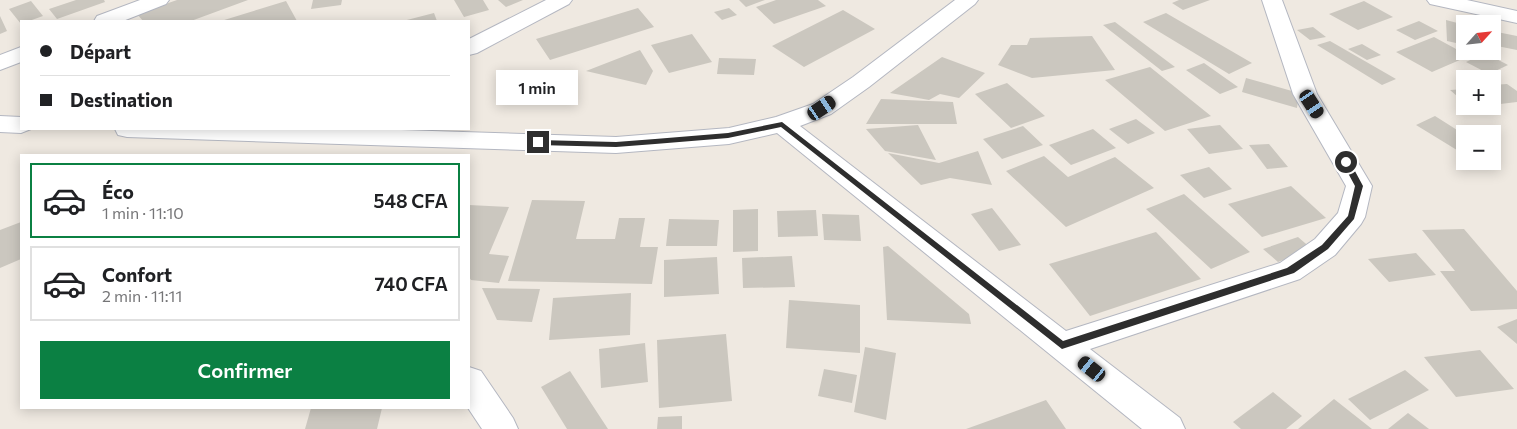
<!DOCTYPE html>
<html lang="fr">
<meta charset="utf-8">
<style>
body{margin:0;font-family:Commissioner,sans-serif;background:#f6f6f6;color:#202124;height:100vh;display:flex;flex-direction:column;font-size:19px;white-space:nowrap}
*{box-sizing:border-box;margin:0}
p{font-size:16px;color:#757577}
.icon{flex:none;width:28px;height:28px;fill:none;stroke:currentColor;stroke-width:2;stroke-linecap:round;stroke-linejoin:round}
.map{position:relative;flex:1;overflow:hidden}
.sheet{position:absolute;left:20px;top:154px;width:450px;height:255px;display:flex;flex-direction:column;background:#fff;border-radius:0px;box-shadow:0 2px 12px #0003}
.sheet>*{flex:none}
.banner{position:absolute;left:20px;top:20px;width:450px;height:110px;border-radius:0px;box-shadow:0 2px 12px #0003;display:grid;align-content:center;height:110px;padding:0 20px;background:#fff}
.needle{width:32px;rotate:63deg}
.fabs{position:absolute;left:1456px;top:15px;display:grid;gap:10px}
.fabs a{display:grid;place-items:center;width:45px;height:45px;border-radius:0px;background:#fff;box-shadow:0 2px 12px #0003;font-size:25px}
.end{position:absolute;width:22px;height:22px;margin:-11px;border:6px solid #2e2e2e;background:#fff;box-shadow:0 0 0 2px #fff}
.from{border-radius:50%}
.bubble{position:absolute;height:35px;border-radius:0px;background:#fff;box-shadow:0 2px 12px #0003;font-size:16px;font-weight:600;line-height:35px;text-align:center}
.car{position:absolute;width:15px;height:30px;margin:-15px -8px;border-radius:6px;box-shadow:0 0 4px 1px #0007;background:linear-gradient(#222 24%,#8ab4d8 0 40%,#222 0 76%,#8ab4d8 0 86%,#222 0)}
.banner b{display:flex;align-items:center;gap:18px;height:48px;font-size:19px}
.banner b+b{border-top:1px solid #e0e0e0}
.banner i{width:12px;height:12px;background:#202124}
ul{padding:9px 0 0;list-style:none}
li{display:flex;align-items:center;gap:15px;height:75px;margin:0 10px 8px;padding:0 10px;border:2px solid #e0e0e0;border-radius:0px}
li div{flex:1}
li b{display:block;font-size:19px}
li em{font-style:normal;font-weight:600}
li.on{border-color:#0b8043}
li>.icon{width:45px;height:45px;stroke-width:1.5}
.primary-button{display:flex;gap:10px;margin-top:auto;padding:10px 20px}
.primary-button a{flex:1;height:58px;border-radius:0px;background:#0b8043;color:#fff;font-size:20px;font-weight:600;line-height:58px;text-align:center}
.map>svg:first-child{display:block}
</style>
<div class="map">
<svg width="1517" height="429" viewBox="0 0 1517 429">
<rect width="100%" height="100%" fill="#efe9e1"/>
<path fill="#cbc7bf" d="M76 0H104L105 2 57 19 49 9Z
M177 0H248L191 21H143L137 14Z
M313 0H342L341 5 311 9Z
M454 0H483L489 10 464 17Z
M498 0H523L506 7Z
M739 0H765L746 7Z
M776 0H818L826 6 774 24 756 7Z
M1179 0H1210L1183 10 1172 3Z
M31 1 43 16 29 21H21V24L9 9Z
M286 1 297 21H221Z
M1364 1 1393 17 1358 30 1329 14Z
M638 8 654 27 550 60 536 39Z
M729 8 737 15 722 20 714 12Z
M843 10 875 29 804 67 772 46Z
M434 13 437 21H403Z
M1166 13 1252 63 1229 74 1143 22Z
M0 16 7 31 0 34Z
M1446 20 1465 25V45L1447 41Z
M1419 21 1438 31 1415 40 1396 30Z
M1115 22 1175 67 1162 71 1103 25Z
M1313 27 1326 37 1310 40 1297 30Z
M1492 31 1517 36V50L1492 45Z
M692 34 712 62 669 73 651 45Z
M1092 36 1115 70 1032 78 998 65 1011 45H1027L1030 38Z
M1434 37 1469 56 1432 72 1396 52Z
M1330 41 1396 79 1382 85 1317 45Z
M1362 44 1381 55 1367 60 1348 49Z
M640 50 653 71 646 85 586 71Z
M1485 53 1508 65 1489 74 1466 62Z
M942 57 985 73 959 98 940 94 929 100 890 93Z
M719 58 756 59 754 75 717 74Z
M1204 63 1238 87 1220 94 1186 70Z
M1150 67 1211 116 1165 131 1105 80Z
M1246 78 1299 93 1297 108 1242 92Z
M1007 83 1045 116 1011 128 975 94Z
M1507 84 1517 91V102L1492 105V85Z
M1465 89V103L1450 90Z
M881 99 953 102 957 124H866Z
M1435 116 1465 135V155L1416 125Z
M1136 119 1155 133 1128 144 1109 129Z
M918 125 936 160 885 151 866 129Z
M1220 125 1243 149 1209 154 1187 129Z
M1023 126 1043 145 1002 159 983 139Z
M1093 129 1116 148 1071 165 1049 145Z
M1269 144 1288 167 1267 169 1249 145Z
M978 151 992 185 950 178 921 185 888 153 939 163Z
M1044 156 1068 177 1115 157 1154 188 1066 227 1006 171Z
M1209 167 1232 189 1204 198 1180 175Z
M1291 186 1326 218 1262 237 1228 204Z
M1184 194 1250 252 1211 269 1146 209Z
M532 200 585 201 576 239H615L619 218H645L640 247H658L652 284 508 281Z
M469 205 509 207 489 254 509 256 499 283 471 280 469 277Z
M992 208 1021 245 999 251 971 214Z
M758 209V251L733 252V210Z
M816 210 818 236 778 237 777 211Z
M822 214 859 215 861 241 824 240Z
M669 219 719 220 717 246H666Z
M21 222V259L0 268V230Z
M1464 229 1517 291V309L1471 311 1440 271H1455L1422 230Z
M1156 232 1201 279 1090 316 1049 264Z
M1298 237 1312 249 1278 262 1263 249Z
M888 246 969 314 971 324 887 320 883 247Z
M1416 253 1436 275 1389 282 1368 259Z
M792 256 795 287 743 288 742 258Z
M717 257 719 294 664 297V260Z
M482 288 540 289 532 322 497 320Z
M631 293 630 335 549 340 553 298Z
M789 300 860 305V353L786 348Z
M1517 319V344L1497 327Z
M726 334 732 401 659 408 657 340Z
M645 343 648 382 601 388 599 349Z
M865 347 896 353 886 420 854 412Z
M1480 350 1514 389 1456 397 1424 357Z
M824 369 857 375 852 403 818 396Z
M1405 370 1429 390 1370 420 1348 399Z
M570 371 608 429H567L541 387Z
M1273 392 1302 416 1286 429H1241L1233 422Z
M1334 399 1372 429H1298Z
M1046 400 1066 429H966Z
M311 408H382L377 429H305Z
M1408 413 1429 429H1388Z
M682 416V429H657L658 417Z"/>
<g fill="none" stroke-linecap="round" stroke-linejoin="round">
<g stroke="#b4b7c1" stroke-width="2">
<path id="street" d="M140 0H169L166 4 123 21H94L97 16Z
M546 0H572L569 4 477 53 469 55V39Z
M955 0H978L975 4 869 87 831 114 800 126 1066 331 1280 263 1315 239 1338 213 1346 186 1293 94 1262 0H1282L1317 94 1372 186 1365 217 1361 224 1335 255 1300 279 1090 349 1180 418 1185 429H1142L777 133 729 144 616 153 127 137 118 135 115 129H370L616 137 729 128 776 117 813 104 853 77Z
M1427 0H1467L1517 11V23L1430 4Z
M21 47V62L0 70V55Z
M0 116 21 117V129H31L21 133 0 132Z
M469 367 481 371 513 418 518 429H482L468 408Z"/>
</g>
<use href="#street" fill="#fff" fill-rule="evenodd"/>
</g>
<path fill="#2e2e2e" d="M782 122 1063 341 1287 268 1322 245 1348 216 1355 186 1342 162 1343 160H1349L1363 186 1354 219 1328 249 1294 273 1062 349 781 127 728 138 655 144 616 147 538 145 534 142 538 140 616 142 655 139 728 133Z"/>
</svg>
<div class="fabs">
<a><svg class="needle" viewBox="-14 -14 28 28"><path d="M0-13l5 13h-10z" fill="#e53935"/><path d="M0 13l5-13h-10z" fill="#757577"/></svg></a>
<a>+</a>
<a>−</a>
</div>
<i class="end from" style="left:1346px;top:162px"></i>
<i class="end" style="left:538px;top:142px"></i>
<div class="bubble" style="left:496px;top:70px;width:82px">1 min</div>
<i class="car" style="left:1312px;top:104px;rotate:147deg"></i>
<i class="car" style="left:822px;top:108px;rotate:56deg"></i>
<i class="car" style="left:1092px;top:369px;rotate:309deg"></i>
<div class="banner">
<b><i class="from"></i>Départ</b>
<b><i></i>Destination</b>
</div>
<section class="sheet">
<ul>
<li class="on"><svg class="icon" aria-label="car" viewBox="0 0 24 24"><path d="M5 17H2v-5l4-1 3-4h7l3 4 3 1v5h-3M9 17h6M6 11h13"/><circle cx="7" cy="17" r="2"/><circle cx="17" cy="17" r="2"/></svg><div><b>Éco</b><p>1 min · 11:10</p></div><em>548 CFA</em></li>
<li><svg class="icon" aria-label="car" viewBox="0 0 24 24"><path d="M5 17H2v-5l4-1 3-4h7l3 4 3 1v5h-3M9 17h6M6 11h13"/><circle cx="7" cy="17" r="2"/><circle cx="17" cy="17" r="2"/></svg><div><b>Confort</b><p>2 min · 11:11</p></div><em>740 CFA</em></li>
</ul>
<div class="primary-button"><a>Confirmer</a></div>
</section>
</div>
